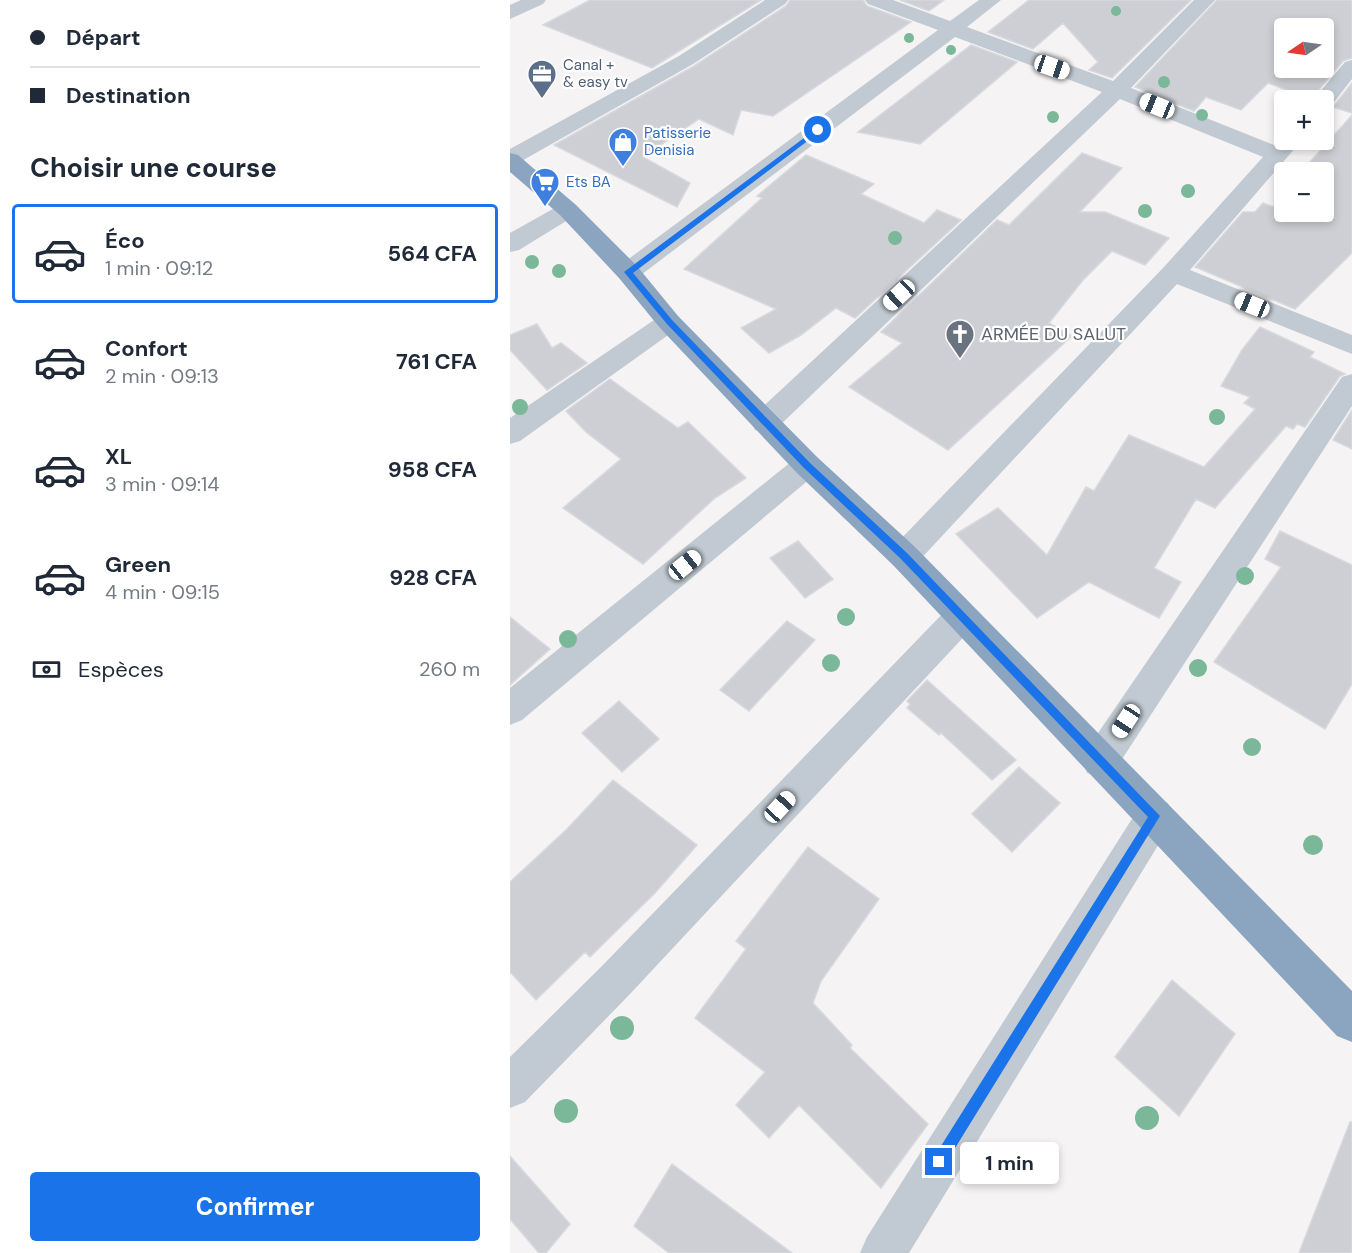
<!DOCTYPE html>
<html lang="fr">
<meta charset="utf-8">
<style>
body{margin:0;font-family:"DM Sans",sans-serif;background:#f2f2f3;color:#1f2937;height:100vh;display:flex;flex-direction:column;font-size:22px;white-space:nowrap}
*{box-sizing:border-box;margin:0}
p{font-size:20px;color:#747a83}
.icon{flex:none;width:33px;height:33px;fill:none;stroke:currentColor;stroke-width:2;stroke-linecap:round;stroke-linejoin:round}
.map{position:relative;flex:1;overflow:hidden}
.panel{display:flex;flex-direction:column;background:#fff;width:510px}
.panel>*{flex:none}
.guide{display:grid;align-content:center;height:132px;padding:0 30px;background:#fff}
.needle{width:39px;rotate:257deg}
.tools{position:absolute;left:764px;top:18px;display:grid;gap:12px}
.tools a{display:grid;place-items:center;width:60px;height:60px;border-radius:6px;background:#fff;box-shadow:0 3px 9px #0003;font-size:30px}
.end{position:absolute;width:27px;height:27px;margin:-14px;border:8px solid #1a73e8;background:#fff;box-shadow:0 0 0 3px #fff}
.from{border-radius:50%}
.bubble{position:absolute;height:42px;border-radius:6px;background:#fff;box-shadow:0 3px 9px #0003;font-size:20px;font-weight:700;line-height:42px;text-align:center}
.car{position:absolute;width:18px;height:36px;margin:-18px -9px;border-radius:8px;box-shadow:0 0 4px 2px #0007;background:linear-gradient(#fff 24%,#345 0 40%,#fff 0 76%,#345 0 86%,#fff 0)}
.guide b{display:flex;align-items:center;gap:21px;height:57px;font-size:22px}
.guide b+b{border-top:2px solid #e0e1e3}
.guide i{width:15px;height:15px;background:#1f2937}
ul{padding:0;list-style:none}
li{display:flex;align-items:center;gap:18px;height:99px;margin:0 12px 9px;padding:0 18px;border:3px solid transparent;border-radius:6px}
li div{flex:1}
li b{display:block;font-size:22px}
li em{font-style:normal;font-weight:700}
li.selected{border-color:#1a73e8}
li>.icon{width:54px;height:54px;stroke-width:1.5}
h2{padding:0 30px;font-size:27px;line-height:72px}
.pay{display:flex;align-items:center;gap:15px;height:66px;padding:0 30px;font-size:22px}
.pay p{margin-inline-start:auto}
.primary-button{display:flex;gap:12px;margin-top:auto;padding:12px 30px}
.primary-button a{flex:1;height:69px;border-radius:6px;background:#1a73e8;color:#fff;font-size:24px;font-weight:700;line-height:69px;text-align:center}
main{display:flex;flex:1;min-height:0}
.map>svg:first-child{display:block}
</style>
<main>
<section class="panel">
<div class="guide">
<b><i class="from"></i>Départ</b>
<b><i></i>Destination</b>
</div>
<h2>Choisir une course</h2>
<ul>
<li class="selected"><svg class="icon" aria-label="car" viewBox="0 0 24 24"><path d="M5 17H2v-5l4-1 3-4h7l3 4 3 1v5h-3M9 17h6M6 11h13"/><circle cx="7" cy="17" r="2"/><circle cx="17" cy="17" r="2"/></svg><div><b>Éco</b><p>1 min · 09:12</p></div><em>564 CFA</em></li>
<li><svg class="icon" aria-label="car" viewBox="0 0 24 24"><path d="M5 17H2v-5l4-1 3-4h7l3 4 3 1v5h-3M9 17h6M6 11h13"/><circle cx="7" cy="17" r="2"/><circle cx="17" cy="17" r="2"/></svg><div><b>Confort</b><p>2 min · 09:13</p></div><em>761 CFA</em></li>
<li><svg class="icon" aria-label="car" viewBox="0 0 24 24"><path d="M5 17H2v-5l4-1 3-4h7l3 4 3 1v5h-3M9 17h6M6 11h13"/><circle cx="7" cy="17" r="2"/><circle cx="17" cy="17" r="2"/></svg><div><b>XL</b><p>3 min · 09:14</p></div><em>958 CFA</em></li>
<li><svg class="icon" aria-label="car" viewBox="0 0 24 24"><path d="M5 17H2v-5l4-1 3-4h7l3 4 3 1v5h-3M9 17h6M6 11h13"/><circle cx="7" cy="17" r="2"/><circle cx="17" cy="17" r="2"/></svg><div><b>Green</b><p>4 min · 09:15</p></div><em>928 CFA</em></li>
</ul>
<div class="pay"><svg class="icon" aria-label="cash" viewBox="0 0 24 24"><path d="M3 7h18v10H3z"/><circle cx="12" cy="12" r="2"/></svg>Espèces<p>260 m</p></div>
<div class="primary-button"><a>Confirmer</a></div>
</section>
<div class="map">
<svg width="842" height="1253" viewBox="0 0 842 1253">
<rect width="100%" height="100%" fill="#f5f3f3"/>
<path fill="#cdcfd5" stroke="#d7d9de" stroke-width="1.5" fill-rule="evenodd" d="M80 0H251L142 68 33 25Z
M280 0H353L357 6 401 22 263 116 231 110 223 135 189 119 133 157 180 183 167 207 44 145 184 66 276 6Z
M390 0H434L419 11Z
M519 0H681L602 78 579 70 588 62 553 23 523 49 478 32Z
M707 0H842V58L833 61 801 99 758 83 731 110 696 97 684 111 625 87ZM774 28H813V68H774Z
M461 45 507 62 410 144 348 132Z
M842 83V113L823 107Z
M842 115V253L785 309 685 267 733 212H745L753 203 763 207 774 193V212H813V172H791Z
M572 153 612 168 570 212H595L659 238 635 265 602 251 573 280 539 323 562 336 438 450 339 387 392 343 371 332 487 220 499 225Z
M296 155 364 184 351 194 414 223 427 210 451 220 345 318 326 308 291 335 259 353 231 328 266 309 174 269 252 198 247 196Z
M27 324 42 348 51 343 77 363 37 390 0 350V335Z
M750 327 804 352 800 357 835 374 830 376 795 427 787 424 783 429 776 426 705 508 686 499 644 568 671 582 649 618 579 582 527 618 446 534 488 508 537 555 576 487 584 491 619 435 694 467 745 409 734 403 740 397 711 386 732 350Z
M100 379 168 428 178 422 236 478 205 498 133 564 53 508 111 459 76 432 56 411Z
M842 410V449L823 440Z
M770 531 842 565V684L815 729 704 662 771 567 755 559Z
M288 541 323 579 295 598 260 558Z
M0 617 40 649 0 685Z
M277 621 305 640 239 711 210 690Z
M417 680 475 732 506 760 482 780 431 733 429 735 397 708 400 704 397 701Z
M109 701 149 739 112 772 72 733Z
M509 767 550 803 502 852 462 814Z
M103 780 187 845 145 893 80 957 75 952 26 1000 0 972V882L56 830Z
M298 847 369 899 311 981 303 1003 342 1045 340 1048 418 1124 371 1188 289 1105 259 1138 226 1105 255 1072 185 1018 236 949 226 941Z
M662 980 725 1034 669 1116 605 1057Z
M840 1122H842V1253H789Z
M0 1156 60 1224 36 1253H29L0 1219Z
M162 1164 282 1253H159L124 1226Z"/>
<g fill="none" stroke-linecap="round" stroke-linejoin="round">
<path fill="#c1cad2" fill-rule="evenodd" d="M11 0H36L33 4 0 19V5Z
M255 0H278L275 4 183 64 8 163 0 165V149L169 56Z
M355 0H383L440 21 469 0H491L457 27 603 81 684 0H705L621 88 764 145 774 135V140H792L680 270 842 335V354L667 284 405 565 394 569 383 565 378 556 383 547 654 267 753 157 610 99 265 430 255 433 245 430 241 422 245 414 592 92 445 37 127 278 118 280 109 278 105 272 109 266 428 30 358 4Z
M842 60V79L821 106 813 107V100H803L835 62Z
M58 203 66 205 70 210 66 215 9 250 0 252V233L50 205Z
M159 313 168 316 172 322 168 328 10 441 0 444V418L150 316Z
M842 374V406L603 773 590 778 577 773 572 761 577 749 832 377Z
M297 454 307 457 312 465 307 473 12 720 0 725V688L287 457Z
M451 603 463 607 467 617 463 627 120 994 15 1102 0 1108V1057L92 966 439 607Z
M645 798 658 803 664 816 658 829 399 1253H350L357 1237 632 803Z"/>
<path fill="#8ba5c1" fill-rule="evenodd" d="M0 153 8 155 66 205 127 266 168 316 307 457 405 547 842 991V1042L827 1036 383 565 287 473 150 328 109 278 50 215 0 172Z"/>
</g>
<g fill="#7bb799">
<circle cx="606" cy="11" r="5"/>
<circle cx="399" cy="38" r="5"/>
<circle cx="441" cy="50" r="5"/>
<circle cx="654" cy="82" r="6"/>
<circle cx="692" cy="115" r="6"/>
<circle cx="543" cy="117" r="6"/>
<circle cx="678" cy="191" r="7"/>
<circle cx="635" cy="211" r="7"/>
<circle cx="385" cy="238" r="7"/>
<circle cx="22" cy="262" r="7"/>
<circle cx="49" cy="271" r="7"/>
<circle cx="10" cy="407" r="8"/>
<circle cx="707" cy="417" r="8"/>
<circle cx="735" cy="576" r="9"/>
<circle cx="336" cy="617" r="9"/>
<circle cx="58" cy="639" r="9"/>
<circle cx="321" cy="663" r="9"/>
<circle cx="688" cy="668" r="9"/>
<circle cx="742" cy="747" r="9"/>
<circle cx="803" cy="845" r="10"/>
<circle cx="112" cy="1028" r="12"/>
<circle cx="56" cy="1111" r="12"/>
<circle cx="637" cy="1118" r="12"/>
</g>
<path fill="#1a73e8" d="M306 129 312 130 123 273 162 320 300 463 397 553 650 816 434 1166 429 1168 424 1166 422 1162 424 1157 638 817 390 558 294 468 157 324 114 272Z"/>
<defs>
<g id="office-pin" transform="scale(1.5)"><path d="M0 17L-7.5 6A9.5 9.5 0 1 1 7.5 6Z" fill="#5c6f8a" stroke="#fff"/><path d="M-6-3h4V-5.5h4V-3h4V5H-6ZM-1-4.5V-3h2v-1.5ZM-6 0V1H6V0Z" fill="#fff"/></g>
<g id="shop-pin" transform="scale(1.5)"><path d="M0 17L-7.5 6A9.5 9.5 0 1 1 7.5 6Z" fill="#3f7fe0" stroke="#fff"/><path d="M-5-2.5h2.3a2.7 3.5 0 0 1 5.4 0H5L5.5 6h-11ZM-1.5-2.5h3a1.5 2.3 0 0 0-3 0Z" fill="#fff"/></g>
<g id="supermarket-pin" transform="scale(1.5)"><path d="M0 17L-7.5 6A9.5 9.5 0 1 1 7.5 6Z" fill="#3f7fe0" stroke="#fff"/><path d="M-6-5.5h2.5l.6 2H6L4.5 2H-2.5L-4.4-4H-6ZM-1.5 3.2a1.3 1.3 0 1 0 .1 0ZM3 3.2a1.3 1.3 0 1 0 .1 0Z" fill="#fff"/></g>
<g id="church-pin" transform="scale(1.5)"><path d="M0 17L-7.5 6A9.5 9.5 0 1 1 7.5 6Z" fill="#6b7280" stroke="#fff"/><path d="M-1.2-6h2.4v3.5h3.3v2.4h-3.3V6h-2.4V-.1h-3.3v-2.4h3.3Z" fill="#fff"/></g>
</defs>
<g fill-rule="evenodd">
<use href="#office-pin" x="32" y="74"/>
<use href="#shop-pin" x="113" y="142"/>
<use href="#supermarket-pin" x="35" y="182"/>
<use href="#church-pin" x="450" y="334"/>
</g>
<g text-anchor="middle" stroke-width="4.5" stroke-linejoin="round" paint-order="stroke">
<g font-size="15" fill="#4e5e75" stroke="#fff" text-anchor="start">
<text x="53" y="70">Canal +<tspan x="53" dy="17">&amp; easy tv</tspan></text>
</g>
<g font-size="15" fill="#366cbe" stroke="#fff" text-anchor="start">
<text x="134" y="138">Patisserie<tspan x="134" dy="17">Denisia</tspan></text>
<text x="56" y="187">Ets BA</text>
</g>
<g font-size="18" fill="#5b616d" stroke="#fff" text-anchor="start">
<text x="471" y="340">ARMÉE DU SALUT</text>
</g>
</g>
</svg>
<div class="tools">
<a><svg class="needle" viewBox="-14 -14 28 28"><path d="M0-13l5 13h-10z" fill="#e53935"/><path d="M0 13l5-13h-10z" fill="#747a83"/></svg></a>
<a>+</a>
<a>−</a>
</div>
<i class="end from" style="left:308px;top:130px"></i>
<i class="end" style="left:429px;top:1162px"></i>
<div class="bubble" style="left:450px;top:1142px;width:99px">1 min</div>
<i class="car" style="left:542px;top:67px;rotate:109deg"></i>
<i class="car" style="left:647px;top:106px;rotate:292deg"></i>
<i class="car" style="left:389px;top:295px;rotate:227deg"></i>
<i class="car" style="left:742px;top:305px;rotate:292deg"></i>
<i class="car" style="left:175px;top:565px;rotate:51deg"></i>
<i class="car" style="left:616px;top:721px;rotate:213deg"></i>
<i class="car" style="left:270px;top:807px;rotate:43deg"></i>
</div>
</main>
